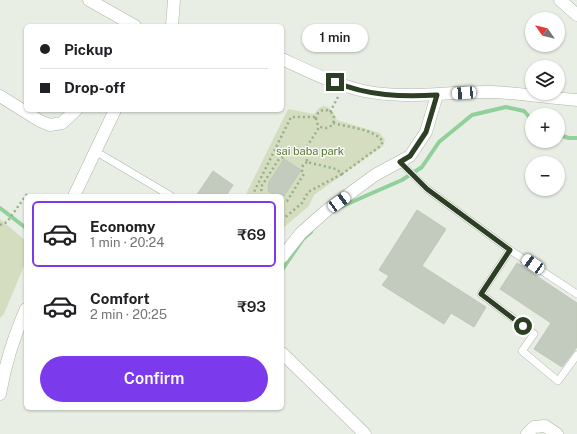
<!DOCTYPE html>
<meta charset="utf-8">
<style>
body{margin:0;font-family:"Public Sans",sans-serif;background:#f6f6f6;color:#202124;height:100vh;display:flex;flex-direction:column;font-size:15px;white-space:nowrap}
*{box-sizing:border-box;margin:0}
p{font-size:13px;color:#757577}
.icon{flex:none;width:22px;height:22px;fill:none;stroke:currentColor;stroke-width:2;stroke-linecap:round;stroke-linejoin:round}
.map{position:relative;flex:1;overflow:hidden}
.side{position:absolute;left:24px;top:194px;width:260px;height:216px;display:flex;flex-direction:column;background:#fff;border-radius:6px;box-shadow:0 1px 3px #0004}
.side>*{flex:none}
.banner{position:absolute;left:24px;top:24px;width:260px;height:88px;border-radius:6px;box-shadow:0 1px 3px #0004;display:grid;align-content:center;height:88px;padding:0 16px;background:#fff}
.needle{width:26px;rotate:304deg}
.fabs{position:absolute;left:525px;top:12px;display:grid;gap:8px}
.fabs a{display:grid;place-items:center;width:40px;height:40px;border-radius:50%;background:#fff;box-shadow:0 1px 3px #0004;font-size:20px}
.end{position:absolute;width:18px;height:18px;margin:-9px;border:5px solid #2c3f25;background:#fff;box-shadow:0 0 0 2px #fff}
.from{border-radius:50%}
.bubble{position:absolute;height:28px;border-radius:14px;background:#fff;box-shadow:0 1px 3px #0004;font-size:13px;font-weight:600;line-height:28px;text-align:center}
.car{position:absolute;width:12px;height:24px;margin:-12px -6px;border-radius:5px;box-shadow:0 0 3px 1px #0007;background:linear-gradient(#fff 24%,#345 0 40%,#fff 0 76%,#345 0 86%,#fff 0)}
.banner b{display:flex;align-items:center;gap:14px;height:38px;font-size:15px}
.banner b+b{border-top:1px solid #e0e0e0}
.banner i{width:10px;height:10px;background:#202124}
ul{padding:7px 0 0;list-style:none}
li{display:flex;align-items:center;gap:12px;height:66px;margin:0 8px 6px;padding:0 8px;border:2px solid transparent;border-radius:6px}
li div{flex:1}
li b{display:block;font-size:15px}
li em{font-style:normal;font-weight:600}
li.active{border-color:#7c3aed}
li>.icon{width:36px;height:36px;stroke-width:1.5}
.cta{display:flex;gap:8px;margin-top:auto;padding:8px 16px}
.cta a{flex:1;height:46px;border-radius:24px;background:#7c3aed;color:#fff;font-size:16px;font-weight:600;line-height:46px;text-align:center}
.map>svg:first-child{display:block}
</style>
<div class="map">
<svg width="577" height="434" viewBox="0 0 577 434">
<rect width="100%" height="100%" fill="#e9eee5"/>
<path fill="#d5ddc0" d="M323 106C331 107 334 112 337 120L380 133 385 140 383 146 314 195 309 206 282 229V196H245L288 109 314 114 319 108Z
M0 219 26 241V261L4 314 0 318Z"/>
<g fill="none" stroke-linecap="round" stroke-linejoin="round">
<path stroke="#91cf9b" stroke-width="4" d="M558 135 569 138H577
M0 208 26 228
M338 208 402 180 422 167 439 142 472 115 506 107 524 111 532 120
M282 270 303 239 311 232"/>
</g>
<path fill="#c3cbbe" stroke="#bec7b8" d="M284 159 301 170 284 196 281 194 276 196 268 191 269 182Z
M213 171 233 185 226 196H196Z
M417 210 446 229 422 266 486 307 474 327 451 313 444 324 382 285 389 276 379 270Z
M517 263 577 303V347L562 367 534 349 551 323 500 289Z"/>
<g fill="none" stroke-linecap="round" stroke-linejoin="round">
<g stroke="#adb6a8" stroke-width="8">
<path id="service" d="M95 151 171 196
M400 162 427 189 510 250 577 294
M510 250 481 294 534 334 522 351 558 381 577 355"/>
</g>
<g stroke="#adb6a8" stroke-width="13">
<path id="minor" d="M560 0 577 15
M172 26 174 0
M0 96 40 121 50 125 62 123 76 110
M74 196 115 110
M282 257 301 233 326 211 375 175 410 156 426 132 437 95
M282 353 365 434
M0 394C5 365 14 336 26 309
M527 434 534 427 545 426 557 434"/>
</g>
<g stroke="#adb6a8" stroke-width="13">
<path id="tertiary" d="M89 0 135 26
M282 59C308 71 336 85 364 91 407 100 449 91 492 92 520 93 549 98 577 100"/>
</g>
<path stroke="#94b087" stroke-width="2.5" stroke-dasharray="2 3" stroke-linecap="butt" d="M316 119a9 9 0 1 1 18 0a9 9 0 1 1-18 0Z
M330 112 338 97
M304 151 320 126
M252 196 291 117H316
M262 196 261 187 279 159 286 156 294 148C304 151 307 152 307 162L336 169 342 174 379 147 383 142C375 129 347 127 333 123
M282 203 287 201 304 174 302 171 303 165 307 162
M282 220 302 203 308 192 342 174
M0 225 7 222 27 194 33 196"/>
<use href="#service" stroke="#fff" stroke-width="7"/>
<use href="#minor" stroke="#fff" stroke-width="12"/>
<use href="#tertiary" stroke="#fff" stroke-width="12"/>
</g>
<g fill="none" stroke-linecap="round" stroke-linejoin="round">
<path stroke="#2c3f25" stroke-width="5" d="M335 82C368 96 402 97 437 95L426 132 410 156 400 162 427 189 510 250 481 294 523 326"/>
</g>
<g text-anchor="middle" stroke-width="3" stroke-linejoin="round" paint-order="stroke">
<g font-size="11" fill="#597431" stroke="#f8faf6">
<text x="310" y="155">sai baba park</text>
</g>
</g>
</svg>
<div class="fabs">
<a><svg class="needle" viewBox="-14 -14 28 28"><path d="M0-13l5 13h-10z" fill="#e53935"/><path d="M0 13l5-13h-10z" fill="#757577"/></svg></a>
<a><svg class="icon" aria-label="layers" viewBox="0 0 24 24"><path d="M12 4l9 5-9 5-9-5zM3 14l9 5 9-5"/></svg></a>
<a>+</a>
<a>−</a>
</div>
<i class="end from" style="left:523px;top:326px"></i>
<i class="end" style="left:335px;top:82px"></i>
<div class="bubble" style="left:302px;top:24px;width:66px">1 min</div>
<i class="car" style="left:464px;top:93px;rotate:266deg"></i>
<i class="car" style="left:339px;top:202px;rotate:54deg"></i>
<i class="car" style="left:533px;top:264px;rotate:304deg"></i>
<div class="banner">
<b><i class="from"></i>Pickup</b>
<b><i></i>Drop-off</b>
</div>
<section class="side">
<ul>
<li class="active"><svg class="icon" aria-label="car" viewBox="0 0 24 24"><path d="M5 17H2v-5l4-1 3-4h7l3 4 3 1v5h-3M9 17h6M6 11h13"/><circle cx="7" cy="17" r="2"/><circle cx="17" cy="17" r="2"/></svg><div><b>Economy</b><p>1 min · 20:24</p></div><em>₹69</em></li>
<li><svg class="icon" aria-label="car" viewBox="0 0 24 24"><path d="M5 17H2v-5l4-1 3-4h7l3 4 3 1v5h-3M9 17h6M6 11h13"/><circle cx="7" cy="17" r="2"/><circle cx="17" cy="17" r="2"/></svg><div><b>Comfort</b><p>2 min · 20:25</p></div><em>₹93</em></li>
</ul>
<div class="cta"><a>Confirm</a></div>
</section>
</div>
